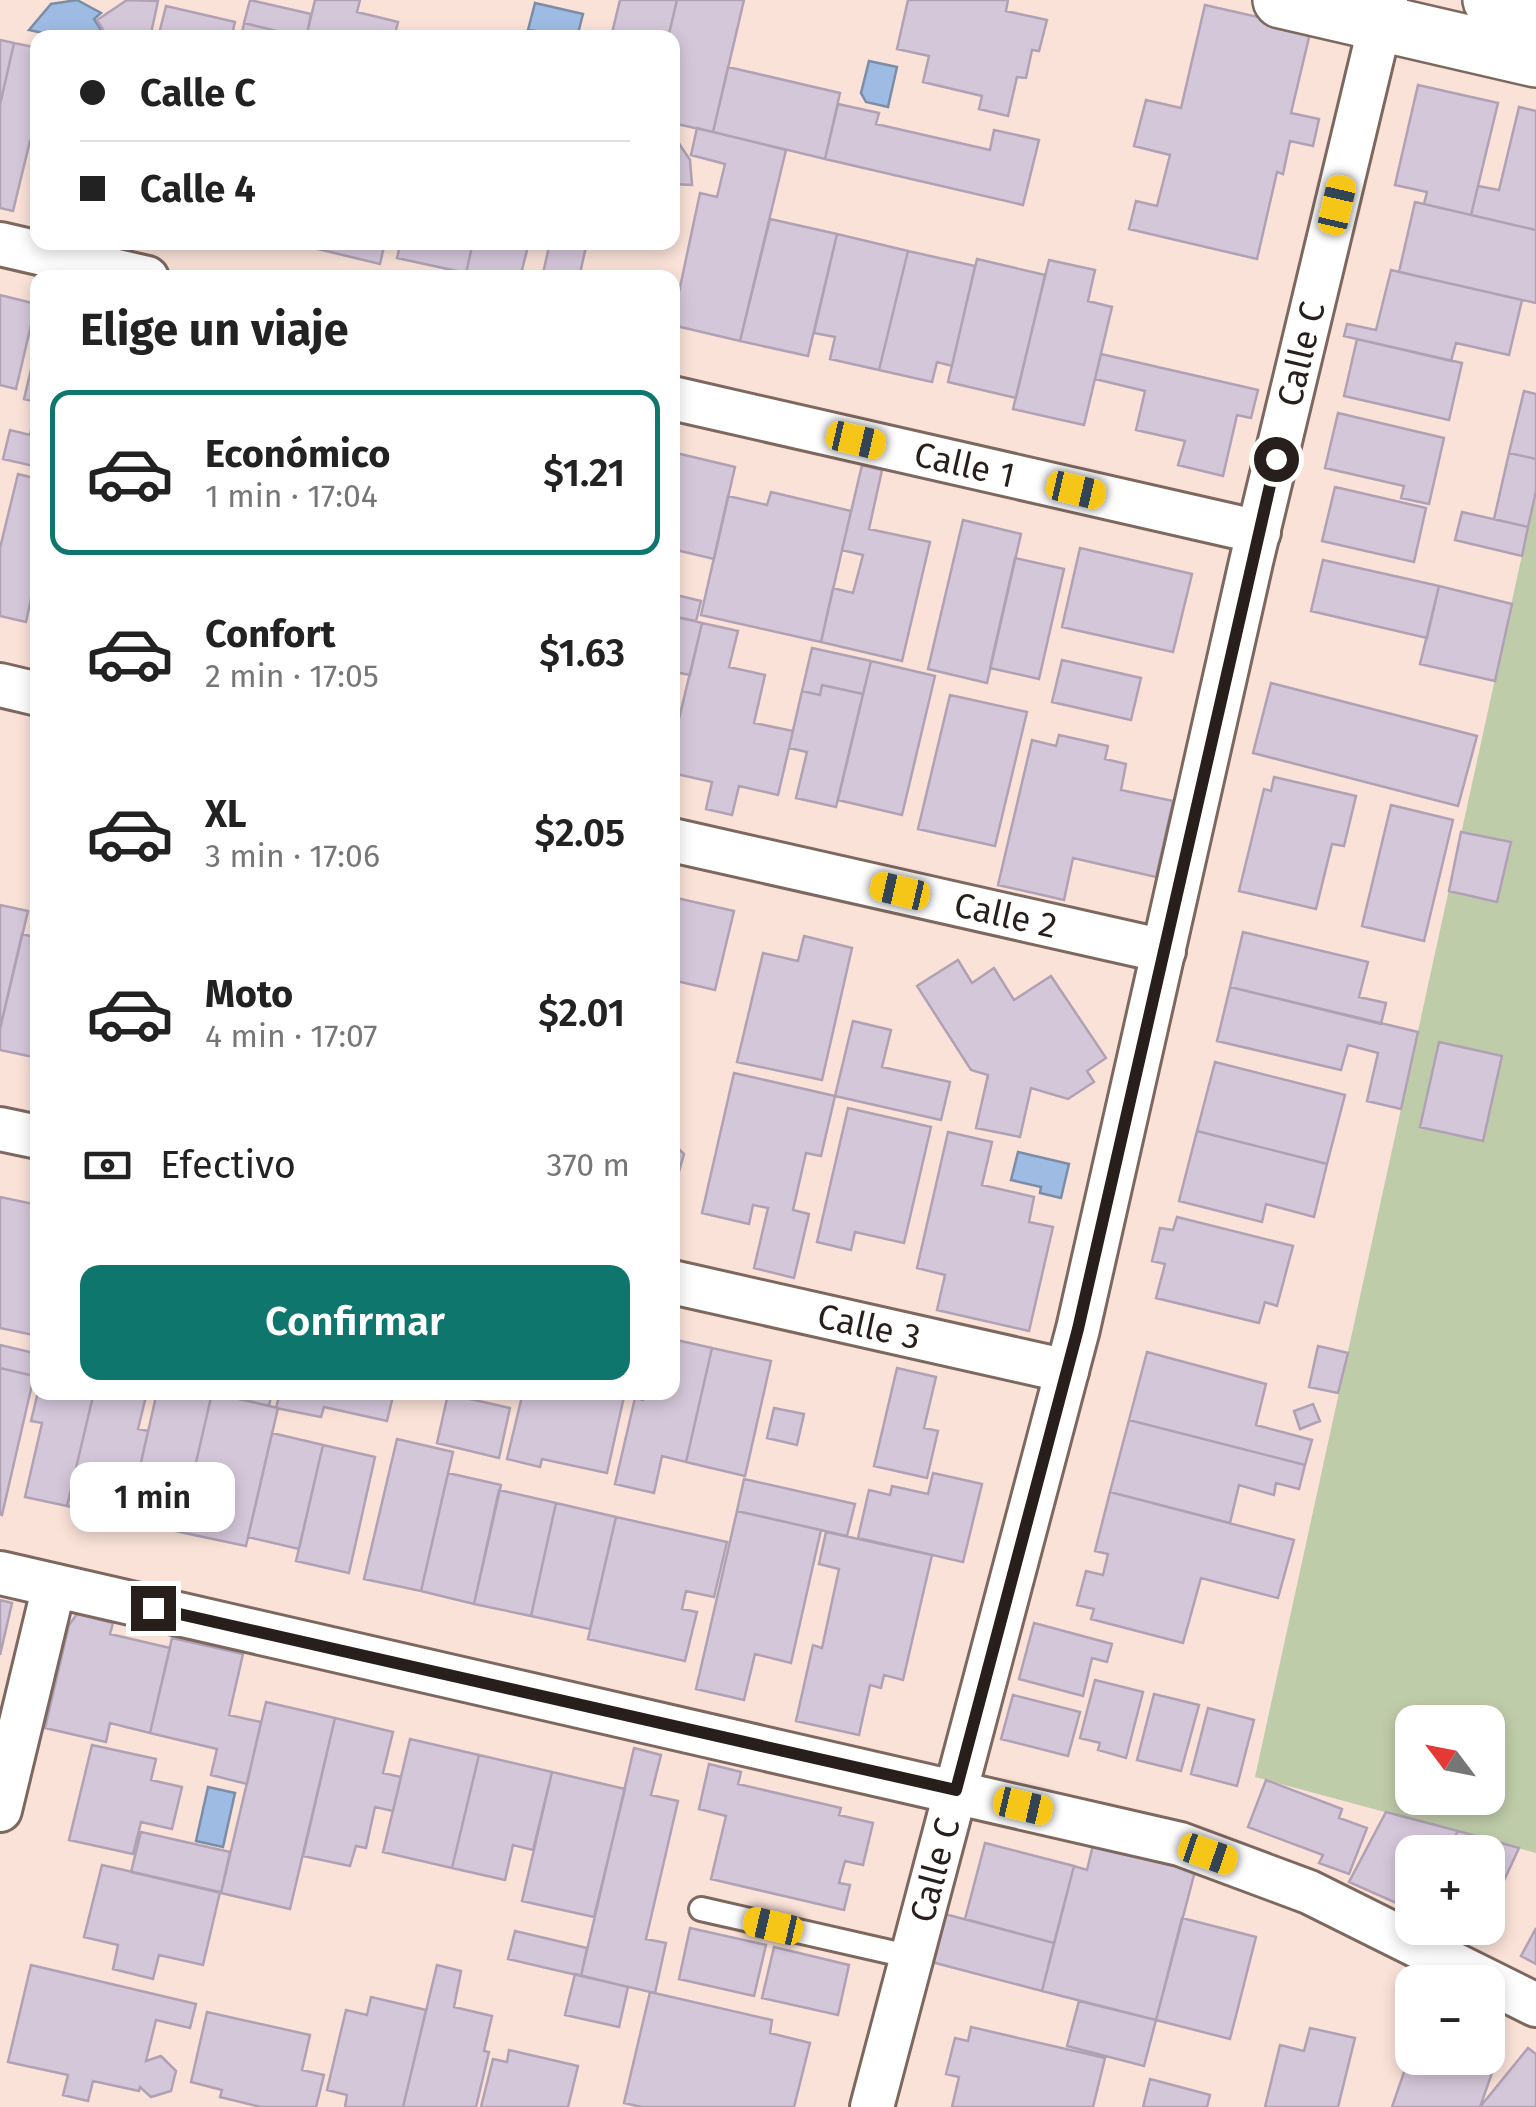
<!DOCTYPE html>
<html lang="es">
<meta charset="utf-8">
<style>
body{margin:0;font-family:"Fira Sans",sans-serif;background:#f6f6f6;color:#222;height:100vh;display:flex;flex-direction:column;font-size:38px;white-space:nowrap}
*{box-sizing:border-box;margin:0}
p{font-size:32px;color:#767676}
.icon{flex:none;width:55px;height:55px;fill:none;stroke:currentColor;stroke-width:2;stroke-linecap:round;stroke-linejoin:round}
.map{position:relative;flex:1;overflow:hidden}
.drawer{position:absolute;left:30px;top:270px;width:650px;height:1130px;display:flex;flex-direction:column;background:#fff;border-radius:20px;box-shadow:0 5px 15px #0003}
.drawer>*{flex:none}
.top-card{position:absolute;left:30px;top:30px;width:650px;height:220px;border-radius:20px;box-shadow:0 5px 15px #0003;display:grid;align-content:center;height:220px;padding:0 50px;background:#fff}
.needle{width:65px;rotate:302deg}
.tools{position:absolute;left:1395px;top:1705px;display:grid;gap:20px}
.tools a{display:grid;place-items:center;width:110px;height:110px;border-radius:20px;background:#fff;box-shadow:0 5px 15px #0003;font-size:50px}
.end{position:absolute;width:45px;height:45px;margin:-22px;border:12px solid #281f1c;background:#fff;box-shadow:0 0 0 5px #fff}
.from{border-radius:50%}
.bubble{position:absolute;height:70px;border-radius:20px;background:#fff;box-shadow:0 5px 15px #0003;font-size:32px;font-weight:600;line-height:70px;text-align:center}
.car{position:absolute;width:30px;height:60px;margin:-30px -15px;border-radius:12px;box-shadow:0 0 8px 2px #0007;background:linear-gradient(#f5c518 24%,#345 0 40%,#f5c518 0 76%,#345 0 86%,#f5c518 0)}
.top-card b{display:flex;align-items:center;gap:35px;height:95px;font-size:38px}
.top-card b+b{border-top:2px solid #e0e0e0}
.top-card i{width:25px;height:25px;background:#222}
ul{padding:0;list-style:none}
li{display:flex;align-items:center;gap:30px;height:165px;margin:0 20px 15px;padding:0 30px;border:5px solid transparent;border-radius:20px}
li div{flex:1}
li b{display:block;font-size:38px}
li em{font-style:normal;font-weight:600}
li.current{border-color:#0f766e}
li>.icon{width:90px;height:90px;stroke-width:1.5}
h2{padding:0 50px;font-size:45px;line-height:120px}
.pay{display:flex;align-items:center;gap:25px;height:110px;padding:0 50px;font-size:38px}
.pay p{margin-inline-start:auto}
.button{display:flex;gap:20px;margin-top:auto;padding:20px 50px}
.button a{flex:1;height:115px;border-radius:20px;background:#0f766e;color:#fff;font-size:40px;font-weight:600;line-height:115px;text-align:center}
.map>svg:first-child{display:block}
</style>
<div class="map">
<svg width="1536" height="2107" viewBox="0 0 1536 2107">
<rect width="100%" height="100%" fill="#fae2d8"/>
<path fill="#bfcca9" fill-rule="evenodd" d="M1536 491V1853L1255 1777ZM1412 1722H1488V1798H1412Z"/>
<path fill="#9ebce3" stroke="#7b8da7" stroke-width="2.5" d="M77 0 101 13 94 19 101 30 99 37H61L29 30 51 4Z
M535 3 583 14 577 37 528 30Z
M869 61 897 67 888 107 866 102 861 93Z
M1018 1152 1069 1164 1061 1198 1040 1193 1041 1187 1011 1180Z
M208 1787 235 1793 223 1847 196 1841Z"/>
<path fill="#d5c7da" stroke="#b0a2b4" stroke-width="2.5" d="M127 0 158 1 150 38H108L97 20Z
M250 0 311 14 306 38 244 23Z
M315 0H360L357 12 398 22 394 38H306Z
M620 0H677L668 38 612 33Z
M677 0H744L713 132 672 123V38H668Z
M908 0H1008L1006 11 1047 20 1039 51 1032 50 1026 78 1017 77 1008 116 979 109 982 96 923 82 929 56 897 49Z
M1205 5 1311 29 1291 113 1319 119 1313 146 1290 141 1283 174 1277 172 1257 259 1129 229 1136 201 1157 206 1170 155 1134 146 1146 100 1181 108Z
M166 6 235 22 231 38H158Z
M244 23 305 38H241Z
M0 40 14 43 0 105Z
M14 43 38 48V142L30 141 13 211 0 208V105Z
M728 67 840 93 825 159 713 132Z
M1418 85 1498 103 1471 215 1424 204 1427 192 1395 185Z
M838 104 879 113 876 124 990 150 994 130 1039 140 1023 205 825 159Z
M1519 107 1536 111V230L1471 215 1478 186 1499 190Z
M697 128 786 150 740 341 672 325 700 193 717 197 725 164 691 155Z
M672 133 690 160 692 185 672 184Z
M1415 202 1536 230V303L1399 272Z
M770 219 837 234 808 356 740 341Z
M837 234 908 251 879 370 830 359 835 337 814 333Z
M289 242H385L380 264Z
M401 242H473L466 273 397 258Z
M473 242H529L520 278 466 273Z
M550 242H587L579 278H542Z
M908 251 975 266 952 366 937 362 932 382 879 370Z
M977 259 1045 275 1016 398 948 382Z
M1049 260 1095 270 1088 301 1112 307 1084 425 1013 409Z
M1391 270 1522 300 1509 355 1456 343 1451 361 1344 336 1347 324 1376 330Z
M0 295 36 304 16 389 0 385Z
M1357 339 1462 363 1449 420 1344 396Z
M38 340V467L3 459 10 430 30 435 37 402 24 399Z
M1101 354 1258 390 1251 418 1237 415 1223 476 1178 465 1185 441 1136 430 1145 391 1095 379Z
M1524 391 1536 394V459L1509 453Z
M1338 413 1444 438 1429 504 1401 498 1404 486 1325 468Z
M672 452 735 467 714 559 672 549Z
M1509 453 1536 459V491L1528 527 1494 519Z
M862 465 882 470 869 529 930 542 902 661 821 642 833 588 853 593 863 555 842 550Z
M18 474 38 479V595L32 594 26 622 0 616V548Z
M1335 487 1426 508 1414 562 1322 541Z
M771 492 851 511 821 642 701 615 728 496 767 505Z
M1462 512 1528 527 1522 556 1455 540Z
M963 520 1021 534 987 683 928 669Z
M1080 548 1192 574 1173 652 1062 627Z
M1015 558 1064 569 1039 679 990 668Z
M1323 560 1439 586 1427 638 1311 611Z
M1439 586 1512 604 1495 681 1420 664Z
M672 594 701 601 696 621 672 616Z
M672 616 702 623 690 675 675 672 672 684Z
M702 623 738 631 729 667 765 675 754 723 793 731 778 795 739 786 732 815 706 809 712 782 672 773V748Z
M812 648 871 661 863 694 822 685 820 695 802 691Z
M1062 660 1141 678 1131 720 1052 702Z
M871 661 935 676 902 815 838 800Z
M1271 683 1477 736 1458 806 1253 753Z
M822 685 863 694 836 807 796 798 807 752 789 748 802 691 820 695Z
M950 695 1027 712 995 846 918 829Z
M1059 735 1108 746 1105 759 1126 764 1121 790 1173 801 1156 877 1073 858 1064 900 998 885 1032 740 1056 746Z
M1274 777 1356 796 1344 846 1332 844 1316 909 1239 891 1264 789 1271 791Z
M1391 805 1453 820 1424 941 1362 926Z
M1461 832 1511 842 1497 902 1449 891Z
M672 897 734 911 715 990 672 980Z
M0 905 28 911 0 1029Z
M1243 932 1368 962 1359 997 1386 1003 1381 1024 1230 987Z
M22 934 38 938V1058L0 1050V1029Z
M804 936 852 948 822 1080 737 1062 763 953 798 961Z
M958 960 972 983 994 968 1014 1000 1051 976 1106 1058 1087 1071 1094 1082 1068 1099 1031 1088 1020 1137 976 1128 988 1075 971 1070 917 986Z
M1230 987 1418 1032 1401 1109 1367 1101 1378 1053 1348 1045 1341 1070 1217 1041Z
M853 1021 891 1030 882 1067 950 1082 941 1120 835 1096Z
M1439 1042 1502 1056 1483 1141 1420 1127Z
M1215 1062 1345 1095 1327 1164 1197 1131Z
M734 1073 835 1096 821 1156 806 1153 793 1210 809 1214 794 1278 754 1268 768 1208 753 1205 749 1224 702 1213Z
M848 1108 931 1127 904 1243 855 1232 851 1250 817 1242Z
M1197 1131 1327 1164 1314 1217 1266 1204 1262 1222 1179 1201Z
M948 1132 992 1142 982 1185 1034 1197 1029 1222 1053 1227 1029 1331 937 1310 945 1275 917 1268Z
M672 1142 684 1154 672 1196Z
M0 1197 38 1205V1336L0 1328Z
M1177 1217 1293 1246 1277 1306 1265 1302 1259 1323 1156 1298 1165 1264 1152 1261 1160 1228 1173 1230Z
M672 1339 712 1348 686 1462 662 1456 654 1493 615 1484 635 1398 643 1400 645 1392H672Z
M0 1345 38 1354 34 1376 0 1368Z
M1318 1346 1348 1353 1338 1393 1309 1387Z
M712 1348 771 1361 745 1476 686 1462Z
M1147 1352 1266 1384 1256 1425 1312 1440 1305 1465 1129 1420Z
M0 1368 34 1376 2 1515 0 1514Z
M897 1368 936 1377 924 1428 938 1431 927 1478 874 1466Z
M38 1392H94L67 1506 25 1497 42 1423 31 1421Z
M94 1392H147L138 1429 148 1431 128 1520 67 1506Z
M157 1392 212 1393 180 1532 128 1520Z
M212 1392H272L269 1406Z
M280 1392H394L387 1421 324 1407 321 1417 276 1408Z
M523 1392H625L607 1473 542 1459 540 1467 507 1459Z
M212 1393 278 1408 246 1546 180 1532Z
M448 1394 510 1408 499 1458 437 1443Z
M1313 1404 1320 1421 1300 1429 1294 1411Z
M774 1408 804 1414 797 1445 767 1438Z
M1129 1420 1305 1465 1299 1489 1276 1483 1274 1495 1239 1485 1230 1523 1110 1492Z
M272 1433 323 1445 299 1549 248 1537Z
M397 1439 453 1452 421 1591 364 1579Z
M323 1445 375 1457 349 1573 296 1561Z
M448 1473 501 1485 474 1604 421 1591Z
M933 1473 982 1484 963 1562 858 1538 869 1490 890 1495 892 1486 928 1494Z
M744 1479 855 1504 847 1536 737 1511Z
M499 1490 556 1503 531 1616 474 1604Z
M1110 1492 1294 1540 1278 1598 1201 1578 1183 1643 1091 1619 1094 1609 1077 1605 1086 1571 1103 1575 1108 1554 1095 1551Z
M556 1503 616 1517 590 1629 531 1616Z
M737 1511 821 1530 791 1663 755 1654 744 1700 696 1689Z
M616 1517 727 1542 714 1597 686 1591 682 1609 697 1612 685 1661 588 1639Z
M826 1532 932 1555 903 1680 884 1675 881 1688 870 1685 859 1735 796 1721 813 1645 822 1648 839 1569 819 1564Z
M0 1600 12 1603 0 1655Z
M77 1614 113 1623 110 1634 170 1648 150 1733 110 1723 106 1742 45 1728 69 1625Z
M1034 1623 1112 1644 1107 1662 1092 1658 1083 1696 1019 1679Z
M172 1638 243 1654 229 1715 261 1722 247 1784 211 1775 217 1749 150 1733Z
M1095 1680 1143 1692 1126 1758 1098 1750 1100 1743 1080 1738Z
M1154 1694 1199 1705 1181 1771 1137 1760Z
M1013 1695 1080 1712 1068 1756 1001 1739Z
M266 1702 335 1718 290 1909 221 1893Z
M1208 1708 1254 1720 1237 1786 1191 1774Z
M335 1718 393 1732 383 1773 401 1777 393 1811 375 1807 366 1848 356 1846 350 1866 303 1856Z
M410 1739 479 1755 452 1868 383 1852Z
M92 1745 156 1759 151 1780 182 1787 172 1829 141 1822 133 1854 69 1840Z
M634 1748 661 1755 651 1795 678 1801 646 1939 666 1943 655 1993 581 1976Z
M479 1755 552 1772 533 1850 513 1845 505 1880 452 1868Z
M709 1764 741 1772 738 1784 841 1808 839 1815 873 1823 863 1865 845 1861 839 1883 850 1885 844 1910 711 1879 726 1816 699 1809Z
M552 1772 625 1789 594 1917 522 1901Z
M1266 1780 1342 1809 1339 1818 1367 1828 1349 1874 1319 1863 1323 1855 1248 1827Z
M1386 1812 1458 1831 1446 1852H1412V1910L1349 1882Z
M1458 1831 1519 1848 1488 1915V1852H1446Z
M141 1832 230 1852 221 1893 131 1872Z
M985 1843 1074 1866 1054 1943 965 1919Z
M1093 1845 1195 1871 1156 2020 1042 1991 1074 1866 1087 1870Z
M102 1865 220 1892 203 1965 159 1955 153 1979 113 1969 118 1945 84 1937Z
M941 1913 1054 1943 1042 1991 928 1961Z
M1182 1918 1256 1937 1230 2039 1156 2020Z
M690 1928 766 1945 754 1996 679 1979Z
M1536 1928V1964L1521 1956Z
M515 1931 587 1948 581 1976 508 1959Z
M774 1947 849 1965 838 2015 762 1998Z
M31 1965 196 2004 190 2028 156 2020 146 2061 161 2056 176 2071 171 2091 151 2097 140 2087 139 2091 93 2081 88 2101 63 2095 68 2075 8 2062Z
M437 1965 461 1971 454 2007 492 2016 484 2051 489 2052 476 2107H403Z
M575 1974 628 1987 619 2027 565 2015Z
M650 1992 772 2020 770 2033 810 2043 794 2107H642L624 2103Z
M371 1997 426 2010 403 2107H345L347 2095 327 2090 346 2010 367 2015Z
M1079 2001 1156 2020 1144 2066 1067 2046Z
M207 2012 310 2035 302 2070 324 2075 316 2107H261L220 2097 222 2090 191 2082Z
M971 2027 1105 2058 1093 2107H952L959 2077 946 2074 955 2038 968 2041Z
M1310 2028 1355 2038 1338 2107H1265L1280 2045 1304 2051Z
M1528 2048 1536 2054V2107H1480Z
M1412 2049V2058H1488V2052L1498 2056 1480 2107H1392Z
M509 2050 578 2066 568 2107H481L493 2059 507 2062Z
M1150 2079 1210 2095 1207 2107H1143Z"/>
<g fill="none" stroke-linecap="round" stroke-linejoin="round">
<g stroke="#7d685f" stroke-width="28">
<path id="lane" d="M701 1909 912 1957"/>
</g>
<g stroke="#7d685f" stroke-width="48">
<g id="street">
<path d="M0 244 147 278"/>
<path id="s1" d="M672 398 1259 532"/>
<path d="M0 685 38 694"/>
<path id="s2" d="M672 840 1164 951"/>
<path d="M0 1129 38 1137"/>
<path id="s3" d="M672 1282 1067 1371"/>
<path d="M0 1573 1180 1844 1309 1892 1536 2005"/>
<path d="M0 1810 54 1586"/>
<path id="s4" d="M872 2107 1078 1329 1251 562 1386 0"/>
</g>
</g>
<g stroke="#7d685f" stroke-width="60">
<path id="secondary" d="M1281 0 1536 59
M1491 0 1536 10"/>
</g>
<use href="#lane" stroke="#fff" stroke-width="22"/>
<use href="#street" stroke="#fff" stroke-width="42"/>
<use href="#secondary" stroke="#fff" stroke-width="55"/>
</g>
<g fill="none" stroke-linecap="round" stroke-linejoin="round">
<path stroke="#281f1c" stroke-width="12" d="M153 1608 956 1790 1078 1329 1276 459"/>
</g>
<g text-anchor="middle" stroke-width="8" stroke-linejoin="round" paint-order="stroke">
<g font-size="35" fill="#281f1c" stroke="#fae2d8">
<text dy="12" stroke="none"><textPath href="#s4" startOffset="1805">Calle C</textPath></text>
<text dy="12" stroke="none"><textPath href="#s1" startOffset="300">Calle 1</textPath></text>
<text dy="12" stroke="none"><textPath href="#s2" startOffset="342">Calle 2</textPath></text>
<text dy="12" stroke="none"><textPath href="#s3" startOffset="202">Calle 3</textPath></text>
<text dy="12" stroke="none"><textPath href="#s4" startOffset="245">Calle C</textPath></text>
</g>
</g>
</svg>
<div class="tools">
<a><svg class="needle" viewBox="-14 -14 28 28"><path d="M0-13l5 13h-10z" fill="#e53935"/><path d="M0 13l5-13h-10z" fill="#767676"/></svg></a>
<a>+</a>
<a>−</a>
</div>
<i class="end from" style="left:1276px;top:459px"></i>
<i class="end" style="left:153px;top:1608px"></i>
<div class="bubble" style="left:70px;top:1462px;width:165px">1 min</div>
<i class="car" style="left:1337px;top:205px;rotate:13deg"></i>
<i class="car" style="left:856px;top:440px;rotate:103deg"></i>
<i class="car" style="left:1076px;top:490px;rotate:103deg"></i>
<i class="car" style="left:900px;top:891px;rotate:283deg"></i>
<i class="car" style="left:1023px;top:1806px;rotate:103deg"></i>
<i class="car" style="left:1208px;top:1854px;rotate:109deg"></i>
<i class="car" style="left:773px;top:1926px;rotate:283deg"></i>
<div class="top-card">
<b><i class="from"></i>Calle C</b>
<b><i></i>Calle 4</b>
</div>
<section class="drawer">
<h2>Elige un viaje</h2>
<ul>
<li class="current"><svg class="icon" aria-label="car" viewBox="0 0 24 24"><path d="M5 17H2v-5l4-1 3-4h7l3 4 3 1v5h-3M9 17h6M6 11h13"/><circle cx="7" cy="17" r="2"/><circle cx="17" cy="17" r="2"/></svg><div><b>Económico</b><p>1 min · 17:04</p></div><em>$1.21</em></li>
<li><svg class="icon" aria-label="car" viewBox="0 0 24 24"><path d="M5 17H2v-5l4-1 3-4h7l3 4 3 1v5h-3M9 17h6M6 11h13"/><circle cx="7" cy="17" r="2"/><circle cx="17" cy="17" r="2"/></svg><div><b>Confort</b><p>2 min · 17:05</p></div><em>$1.63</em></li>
<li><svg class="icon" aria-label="car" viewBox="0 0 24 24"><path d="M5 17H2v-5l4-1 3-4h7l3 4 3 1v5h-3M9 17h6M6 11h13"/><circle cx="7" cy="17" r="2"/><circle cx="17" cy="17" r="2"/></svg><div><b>XL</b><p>3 min · 17:06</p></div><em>$2.05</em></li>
<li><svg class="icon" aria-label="car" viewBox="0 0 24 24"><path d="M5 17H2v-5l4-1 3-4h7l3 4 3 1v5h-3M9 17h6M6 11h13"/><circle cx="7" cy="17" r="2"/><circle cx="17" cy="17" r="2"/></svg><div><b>Moto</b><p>4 min · 17:07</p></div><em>$2.01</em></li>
</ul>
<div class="pay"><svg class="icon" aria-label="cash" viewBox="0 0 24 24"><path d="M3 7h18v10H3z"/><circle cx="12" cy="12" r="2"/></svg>Efectivo<p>370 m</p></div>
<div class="button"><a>Confirmar</a></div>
</section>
</div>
